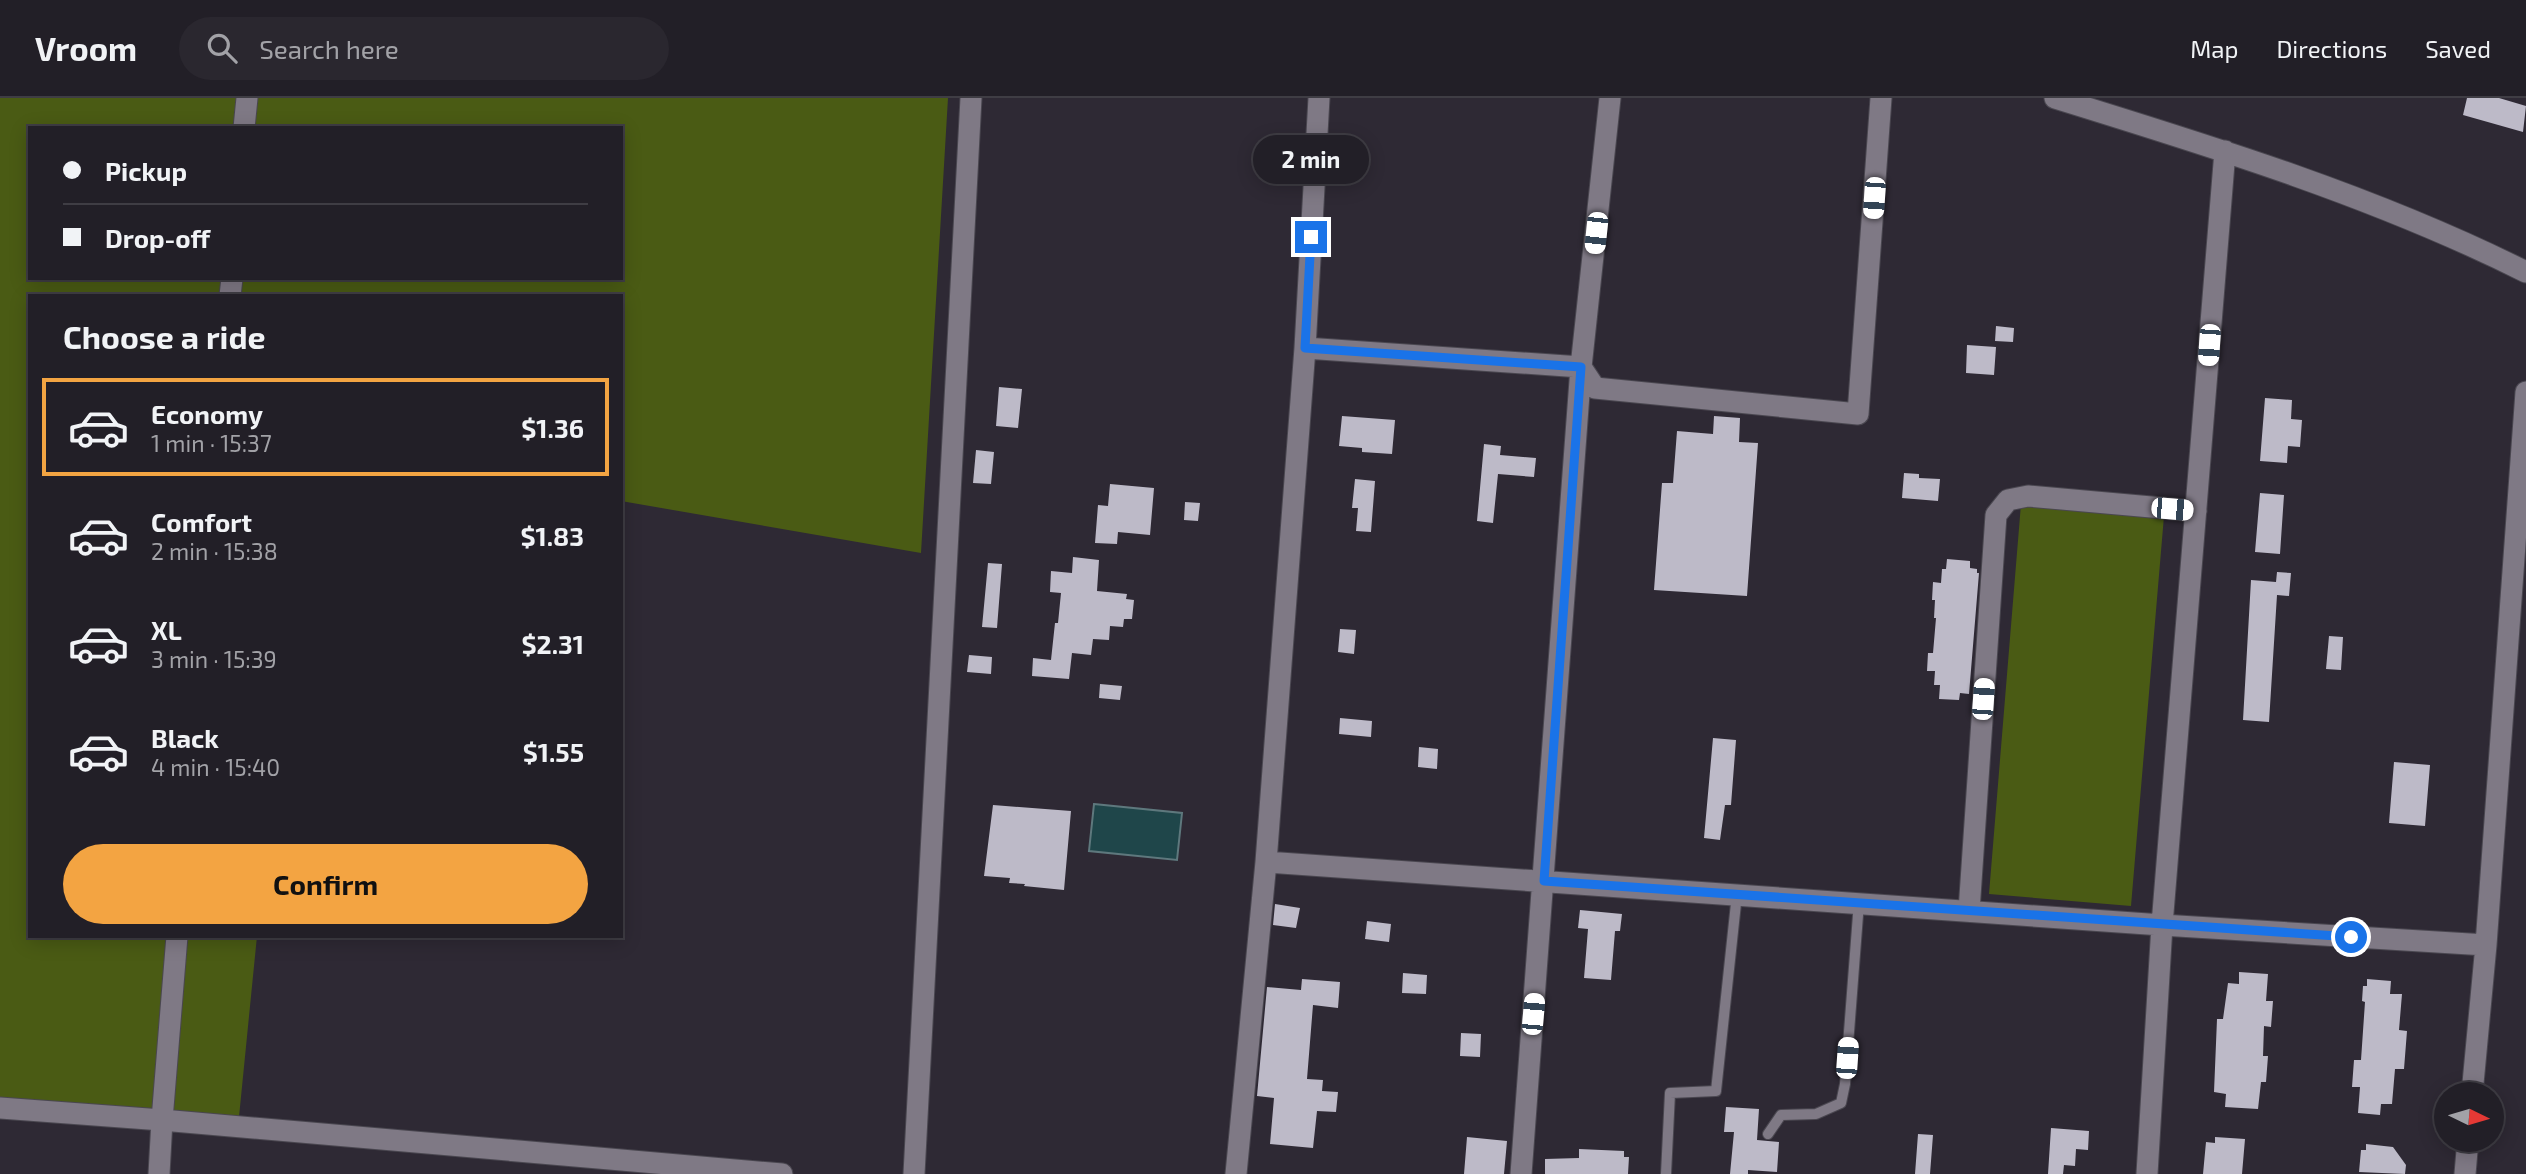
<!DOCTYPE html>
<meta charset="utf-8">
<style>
body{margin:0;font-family:"Exo 2",sans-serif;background:#2a272f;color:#f1f3f6;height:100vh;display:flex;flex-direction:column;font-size:26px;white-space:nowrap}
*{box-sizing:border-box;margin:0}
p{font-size:23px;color:#a2a2a7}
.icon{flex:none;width:38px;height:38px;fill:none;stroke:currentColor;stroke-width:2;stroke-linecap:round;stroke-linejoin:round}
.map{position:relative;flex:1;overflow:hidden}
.details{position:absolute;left:28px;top:196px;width:595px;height:644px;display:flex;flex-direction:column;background:#221f27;border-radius:0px;box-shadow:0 4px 18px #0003,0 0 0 2px #3f3d44}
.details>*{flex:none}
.hud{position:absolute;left:28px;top:28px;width:595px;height:154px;border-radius:0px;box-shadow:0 4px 18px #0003,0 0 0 2px #3f3d44;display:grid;align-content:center;height:154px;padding:0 35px;background:#221f27}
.needle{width:46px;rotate:95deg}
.controls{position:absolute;left:2434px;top:984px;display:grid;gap:14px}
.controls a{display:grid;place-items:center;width:70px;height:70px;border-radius:50%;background:#221f27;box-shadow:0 4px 18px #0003,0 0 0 2px #3f3d44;font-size:35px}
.end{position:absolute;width:32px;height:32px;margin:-16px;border:9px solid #1a73e8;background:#fff;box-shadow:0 0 0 4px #fff}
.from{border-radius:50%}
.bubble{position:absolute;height:49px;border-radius:24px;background:#221f27;box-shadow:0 4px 18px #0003,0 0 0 2px #3f3d44;font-size:23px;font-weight:700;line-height:49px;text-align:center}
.car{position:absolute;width:21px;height:42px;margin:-21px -10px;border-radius:9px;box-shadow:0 0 5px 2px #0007;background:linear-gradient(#fff 24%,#345 0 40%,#fff 0 76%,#345 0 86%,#fff 0)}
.hud b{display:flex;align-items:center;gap:24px;height:66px;font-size:26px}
.hud b+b{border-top:2px solid #3f3d44}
.hud i{width:18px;height:18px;background:#f1f3f6}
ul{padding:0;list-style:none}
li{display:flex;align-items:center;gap:21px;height:98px;margin:0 14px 10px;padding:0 21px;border:4px solid transparent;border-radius:0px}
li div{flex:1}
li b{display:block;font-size:26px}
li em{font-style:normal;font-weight:700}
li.on{border-color:#f3a442}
li>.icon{width:63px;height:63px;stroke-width:1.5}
h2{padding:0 35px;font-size:32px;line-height:84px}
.action{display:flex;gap:14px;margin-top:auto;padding:14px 35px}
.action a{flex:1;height:80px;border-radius:42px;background:#f3a442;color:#111;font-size:28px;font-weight:700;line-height:80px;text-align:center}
header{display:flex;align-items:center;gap:42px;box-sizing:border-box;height:98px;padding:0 35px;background:#221f27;border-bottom:2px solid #3f3d44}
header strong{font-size:33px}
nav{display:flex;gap:38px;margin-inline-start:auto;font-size:24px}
.search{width:490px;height:63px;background:#2a272f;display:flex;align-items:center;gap:18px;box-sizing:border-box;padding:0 24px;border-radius:38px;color:#a2a2a7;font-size:26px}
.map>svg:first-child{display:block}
</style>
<header>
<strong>Vroom</strong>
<div class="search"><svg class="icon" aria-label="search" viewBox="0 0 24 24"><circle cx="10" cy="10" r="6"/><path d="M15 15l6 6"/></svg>Search here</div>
<nav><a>Map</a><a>Directions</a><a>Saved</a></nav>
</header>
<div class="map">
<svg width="2526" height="1076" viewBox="0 0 2526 1076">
<rect width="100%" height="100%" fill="#2e2934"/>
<path fill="#4a5b14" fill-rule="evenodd" d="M0 0H948L921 455 621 403V198H30V838H257L238 1029 0 1010ZM30 30H621V180H30Z
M2021 406 2164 418 2131 808 1989 796Z"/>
<path fill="#1f464a" stroke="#5e787d" stroke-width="2" d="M1094 706 1182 715 1177 762 1089 753Z"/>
<path fill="#bdbac8" d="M2467 0H2499L2526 8 2523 34 2463 17Z
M1996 228 2014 230 2013 244 1995 243Z
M1967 247 1996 249 1994 277 1966 275Z
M999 289 1022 291 1018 330 996 328Z
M2265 300 2292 302 2291 321 2302 322 2300 349 2288 348 2287 365 2260 363Z
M1342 318 1395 322 1392 356 1362 354V350L1339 348Z
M1714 318 1740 320 1739 344 1758 345 1747 498 1654 492 1662 385H1673L1677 333 1713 336Z
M1484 346 1501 348 1500 357 1536 360 1534 379 1498 376 1493 425 1477 423Z
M976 352 994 354 991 386 973 385Z
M1904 375 1919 376V380L1940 381 1938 403 1902 400Z
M1355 381 1375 383 1371 434 1356 433 1358 410H1352Z
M1110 386 1154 390 1150 437 1118 434 1117 446 1095 445 1098 407 1108 408Z
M2260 395 2284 397 2280 456 2255 454Z
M1185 404 1200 405 1198 423 1184 422Z
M1073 459 1099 462 1097 493 1127 496 1126 501 1134 502 1132 521H1124L1123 529 1110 528 1109 542 1093 541 1091 557 1072 555 1069 581 1032 578 1033 560 1051 562 1055 525H1058L1061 495 1050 494 1051 473 1072 475Z
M1947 461 1970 463V470L1977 471V475H1979L1969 596 1960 595 1959 602 1939 601 1940 587H1934L1935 573H1927L1928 555H1933L1936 520H1934L1935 502H1932L1933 484 1941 485 1942 471H1946Z
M988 465 1002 466 997 530 982 529Z
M2277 474 2291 475 2289 498 2277 497 2269 624 2243 622 2251 482 2276 484Z
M1340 531 1356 532 1354 556 1338 554Z
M2329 538 2343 539 2341 572 2326 571Z
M969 557 992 559 991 576 967 574Z
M1100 586 1122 588 1120 602 1099 600Z
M1340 620 1372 623 1371 639 1339 636Z
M1713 640 1736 642 1731 707H1725L1720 742 1704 740Z
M1419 649 1438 651 1437 671 1418 669Z
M2394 664 2430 667 2425 728 2389 725Z
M993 707 1071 713 1064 792 1024 788 1025 786 1009 785 1010 780 984 778Z
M1275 806 1300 810 1296 830 1273 827Z
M1580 812 1622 816 1620 833H1615L1611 882 1584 880 1588 831 1578 830Z
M1367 823 1391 826 1389 844 1365 841Z
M2239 874 2268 876 2266 903H2273L2271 929 2264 928 2263 958H2268L2266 984H2261L2258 1011 2225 1009 2226 996 2214 994 2217 921H2223L2228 885 2239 886Z
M1403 875 1427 877 1426 896 1402 895Z
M1302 881 1340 884 1338 910 1313 907 1307 981 1323 982 1322 993 1338 994 1336 1014 1317 1013 1313 1050 1270 1046 1274 1000 1257 998 1267 889 1301 892Z
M2367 881 2391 883 2390 896H2402L2399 932 2407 933 2404 971H2395L2392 1006H2381L2380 1017 2358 1015 2360 989H2352L2354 962H2361L2365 904 2362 903 2363 888H2367Z
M1461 935 1481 936 1480 959 1460 958Z
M1726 1009 1759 1011 1757 1042 1779 1044 1777 1074 1748 1072V1076H1730L1734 1034H1724Z
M2051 1030 2089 1033 2088 1052 2076 1051 2075 1068 2064 1067 2063 1076H2048Z
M1918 1036 1933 1037 1930 1076H1915Z
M1467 1039 1507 1043 1504 1076H1464Z
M2215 1039 2245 1041 2242 1076H2203L2206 1044 2215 1045Z
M2366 1046 2393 1049 2406 1067 2405 1076 2359 1074 2361 1052H2366Z
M1579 1051 1624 1053V1059H1629L1628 1076H1545V1061L1579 1060Z"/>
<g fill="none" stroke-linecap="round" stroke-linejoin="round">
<g stroke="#4a4750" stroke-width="12">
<path id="lane" d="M1768 1036 1781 1017 1816 1016 1841 1005 1845 986 1859 804
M1666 1076 1670 995 1716 993 1737 796"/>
</g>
<g stroke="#4a4750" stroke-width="23">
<path id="street" d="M1610 0 1581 269 1595 290 1858 316 1881 0
M2055 0C2214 49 2376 99 2526 174
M244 30 247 0
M230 198 232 180
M1305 250 1319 0
M1266 764 1305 250 1581 269 1521 1076
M1969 813 1996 417 2008 402 2028 398 2196 413
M177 838 162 1022 782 1076
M2472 996 2486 847 2526 294
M0 1010 162 1022 159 1076
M914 1076 971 0
M1236 1076 1266 764 2162 827 2486 847
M2147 1076 2162 827 2225 53
M2465 1076 2468 1041"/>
</g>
<use href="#lane" stroke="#7f7985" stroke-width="10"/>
<use href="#street" stroke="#7f7985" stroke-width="21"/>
</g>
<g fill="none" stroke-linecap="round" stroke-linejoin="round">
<path stroke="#1a73e8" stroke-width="9" d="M1311 139 1305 250 1581 269 1544 783 2351 839"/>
</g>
</svg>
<div class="controls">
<a><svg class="needle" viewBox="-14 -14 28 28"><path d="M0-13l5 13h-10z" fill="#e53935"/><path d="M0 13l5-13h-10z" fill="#a2a2a7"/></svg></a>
</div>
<i class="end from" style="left:2351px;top:839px"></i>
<i class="end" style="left:1311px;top:139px"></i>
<div class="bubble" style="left:1253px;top:37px;width:116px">2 min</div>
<i class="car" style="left:1874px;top:100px;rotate:184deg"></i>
<i class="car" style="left:1596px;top:135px;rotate:186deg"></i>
<i class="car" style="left:2209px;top:247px;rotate:184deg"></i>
<i class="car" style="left:2172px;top:411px;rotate:95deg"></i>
<i class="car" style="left:1983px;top:601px;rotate:4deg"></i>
<i class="car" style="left:1533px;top:916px;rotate:5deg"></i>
<i class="car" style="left:1847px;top:960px;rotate:4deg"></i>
<div class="hud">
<b><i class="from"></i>Pickup</b>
<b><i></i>Drop-off</b>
</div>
<section class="details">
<h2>Choose a ride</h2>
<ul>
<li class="on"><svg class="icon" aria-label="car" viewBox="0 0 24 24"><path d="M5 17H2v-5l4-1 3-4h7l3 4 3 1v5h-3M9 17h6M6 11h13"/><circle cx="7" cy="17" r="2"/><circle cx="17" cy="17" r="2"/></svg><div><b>Economy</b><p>1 min · 15:37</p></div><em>$1.36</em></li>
<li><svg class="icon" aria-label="car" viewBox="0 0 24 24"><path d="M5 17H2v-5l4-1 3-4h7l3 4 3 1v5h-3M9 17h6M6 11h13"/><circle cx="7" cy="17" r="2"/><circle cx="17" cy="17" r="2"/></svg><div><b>Comfort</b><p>2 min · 15:38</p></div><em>$1.83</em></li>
<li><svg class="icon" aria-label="car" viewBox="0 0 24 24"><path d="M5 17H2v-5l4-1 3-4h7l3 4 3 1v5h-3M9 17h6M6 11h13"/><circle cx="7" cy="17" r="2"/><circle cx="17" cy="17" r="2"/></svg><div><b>XL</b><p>3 min · 15:39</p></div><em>$2.31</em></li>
<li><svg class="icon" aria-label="car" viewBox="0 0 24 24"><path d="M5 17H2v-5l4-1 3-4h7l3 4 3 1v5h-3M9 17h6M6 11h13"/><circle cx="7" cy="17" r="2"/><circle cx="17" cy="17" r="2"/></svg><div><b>Black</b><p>4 min · 15:40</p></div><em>$1.55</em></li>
</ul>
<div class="action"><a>Confirm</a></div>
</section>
</div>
